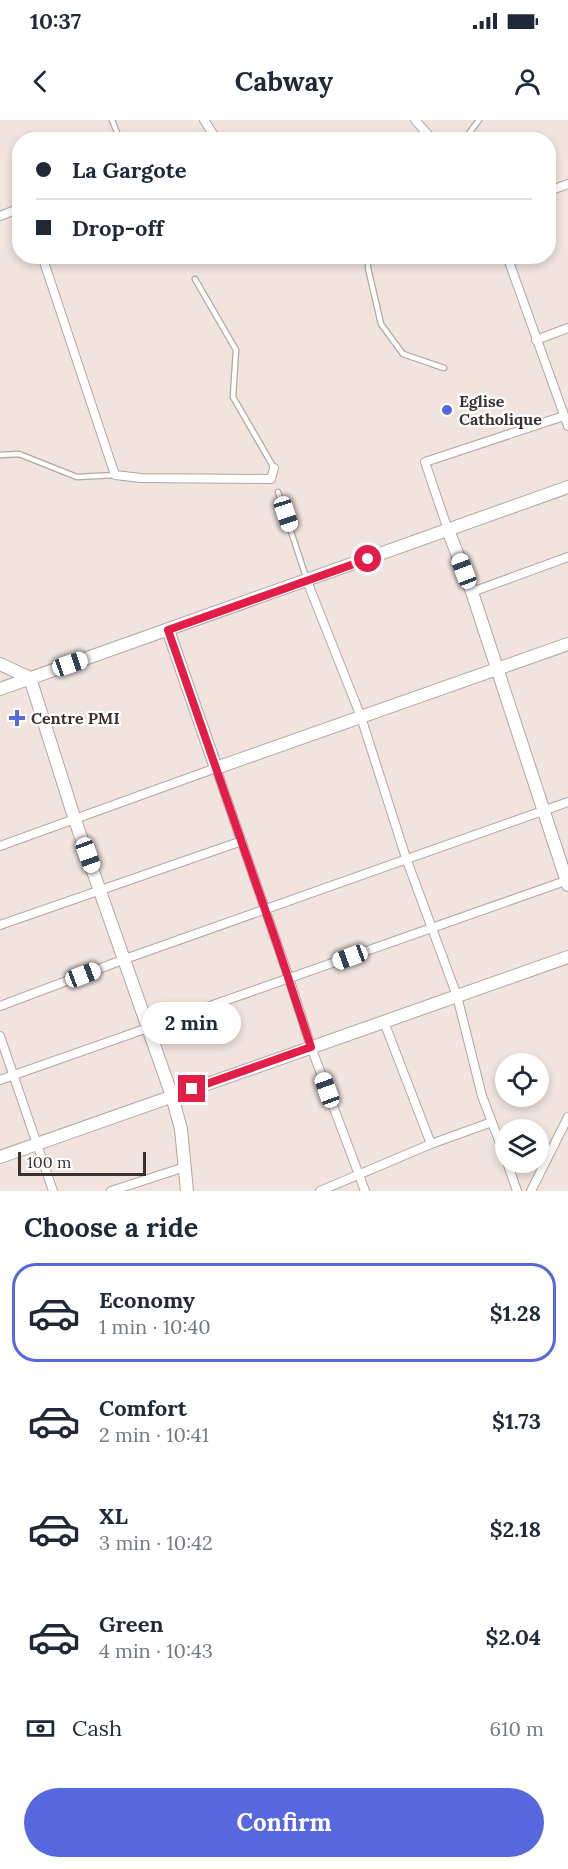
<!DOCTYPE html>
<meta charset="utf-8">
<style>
body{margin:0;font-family:Lora,serif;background:#f2f2f3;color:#1f2937;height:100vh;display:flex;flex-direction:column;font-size:22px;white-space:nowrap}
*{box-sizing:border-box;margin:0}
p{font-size:20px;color:#747a83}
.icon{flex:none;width:33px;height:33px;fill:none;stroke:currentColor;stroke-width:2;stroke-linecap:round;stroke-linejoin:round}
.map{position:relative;height:1071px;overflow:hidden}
.sheet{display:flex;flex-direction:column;background:#fff;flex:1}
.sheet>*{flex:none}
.guide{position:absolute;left:12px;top:12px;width:544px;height:132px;border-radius:24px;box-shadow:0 3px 9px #0003;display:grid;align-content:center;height:132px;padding:0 24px;background:#fff}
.fabs{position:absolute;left:495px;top:933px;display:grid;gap:12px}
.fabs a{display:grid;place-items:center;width:54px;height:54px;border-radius:50%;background:#fff;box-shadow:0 3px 9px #0003;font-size:30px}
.scale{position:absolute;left:18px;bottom:15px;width:128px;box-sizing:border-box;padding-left:6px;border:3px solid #383230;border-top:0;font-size:16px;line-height:21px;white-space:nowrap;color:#383230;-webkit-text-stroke:4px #fff;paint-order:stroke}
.end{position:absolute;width:27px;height:27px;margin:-14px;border:8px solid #e11d48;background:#fff;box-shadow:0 0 0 3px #fff}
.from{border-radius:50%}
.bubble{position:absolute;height:42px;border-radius:21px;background:#fff;box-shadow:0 3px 9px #0003;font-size:20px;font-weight:700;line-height:42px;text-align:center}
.car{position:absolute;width:18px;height:36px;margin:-18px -9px;border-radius:8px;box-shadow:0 0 4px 2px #0007;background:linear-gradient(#fff 24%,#345 0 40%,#fff 0 76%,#345 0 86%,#fff 0)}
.guide b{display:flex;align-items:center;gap:21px;height:57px;font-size:22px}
.guide b+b{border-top:2px solid #e0e1e3}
.guide i{width:15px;height:15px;background:#1f2937}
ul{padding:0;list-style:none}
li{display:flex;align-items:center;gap:18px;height:99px;margin:0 12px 9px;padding:0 12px;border:3px solid transparent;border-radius:24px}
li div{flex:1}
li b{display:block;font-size:22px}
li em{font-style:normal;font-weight:700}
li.on{border-color:#5767dd}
li>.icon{width:54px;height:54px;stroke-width:1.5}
h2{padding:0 24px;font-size:27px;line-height:72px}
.pay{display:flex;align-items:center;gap:15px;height:66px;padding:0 24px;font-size:22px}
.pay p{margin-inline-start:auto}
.button{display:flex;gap:12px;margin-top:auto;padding:12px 24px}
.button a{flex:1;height:69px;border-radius:36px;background:#5767dd;color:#fff;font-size:24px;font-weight:700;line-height:69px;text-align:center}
.status{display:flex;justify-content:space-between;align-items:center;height:42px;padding:0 30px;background:#fff;direction:ltr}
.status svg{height:16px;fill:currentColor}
header{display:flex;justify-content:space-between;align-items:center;height:78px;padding:0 24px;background:#fff;font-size:27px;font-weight:700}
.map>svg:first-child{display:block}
</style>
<div class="status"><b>10:37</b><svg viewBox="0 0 49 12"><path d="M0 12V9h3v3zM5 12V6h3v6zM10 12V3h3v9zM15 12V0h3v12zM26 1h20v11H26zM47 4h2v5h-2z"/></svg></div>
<header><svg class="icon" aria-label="back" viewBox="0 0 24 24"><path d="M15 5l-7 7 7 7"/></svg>Cabway<svg class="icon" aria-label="person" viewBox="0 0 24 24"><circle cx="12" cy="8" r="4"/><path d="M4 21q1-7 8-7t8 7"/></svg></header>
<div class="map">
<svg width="568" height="1071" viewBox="0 0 568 1071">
<rect width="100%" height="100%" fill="#f1e4df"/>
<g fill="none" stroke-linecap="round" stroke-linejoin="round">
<g stroke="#b2a6a1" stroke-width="7">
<path id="lane" d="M112 0 120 20
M464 20 479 0
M368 136V148L381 204 403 234 444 248
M195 159 236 230 233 277 274 348
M0 335 19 334 77 357 115 355
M278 372 306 457"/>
</g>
<g stroke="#b2a6a1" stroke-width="10">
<path id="street" d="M204 0 217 20
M415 0 433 20
M201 20 214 15
M549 71 568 64
M0 96 20 88
M42 136 115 355 141 358 271 359 274 348
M507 136 568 306
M536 220 568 208
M448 410 425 342 564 296
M307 461 361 597 406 738 457 876 482 976 506 1039
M472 472 568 437
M0 726 216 648 289 858 311 927 365 1071
M0 805 242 721
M0 886 125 839 568 682
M0 916 53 1071
M0 960 568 760
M431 1024 492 1002
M507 1042 517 1071
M111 1071 185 1047
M320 1071 431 1024 384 902
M531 1071 568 997"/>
</g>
<g stroke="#b2a6a1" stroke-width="14">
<path id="secondary" d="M448 410 472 472 568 765
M168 510 216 648 568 524
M0 544 30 558 75 700 172 976 181 1009 187 1071
M0 569 568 367
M0 1037 568 837"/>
</g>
<use href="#lane" stroke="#fff" stroke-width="4.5"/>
<use href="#street" stroke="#fff" stroke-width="8"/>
<use href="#secondary" stroke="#fff" stroke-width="12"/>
</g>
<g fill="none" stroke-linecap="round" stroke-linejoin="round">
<path stroke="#e11d48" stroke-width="8" d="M192 969 311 927 277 824 168 510 368 439"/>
</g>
<g fill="#5767dd" stroke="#fff" stroke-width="2">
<circle cx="447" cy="290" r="6"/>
<path d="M14 589h6v6h6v6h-6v6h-6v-6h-6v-6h6z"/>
</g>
<g text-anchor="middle" stroke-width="4.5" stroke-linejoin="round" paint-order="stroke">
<g font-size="16" font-weight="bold" fill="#383230" stroke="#fff" text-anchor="start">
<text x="459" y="287">Eglise<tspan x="459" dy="18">Catholique</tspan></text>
<text x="31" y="604">Centre PMI</text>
</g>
</g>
</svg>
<div class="fabs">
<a><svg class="icon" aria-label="locate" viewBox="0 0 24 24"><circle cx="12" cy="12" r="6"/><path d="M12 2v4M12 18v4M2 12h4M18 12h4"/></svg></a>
<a><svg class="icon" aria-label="layers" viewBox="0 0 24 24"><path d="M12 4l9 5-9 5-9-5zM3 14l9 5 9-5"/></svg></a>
</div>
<div class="scale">100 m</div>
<i class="end from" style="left:368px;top:439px"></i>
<i class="end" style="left:192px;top:969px"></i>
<div class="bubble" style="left:142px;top:882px;width:99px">2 min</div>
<i class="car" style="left:286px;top:394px;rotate:162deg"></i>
<i class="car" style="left:464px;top:451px;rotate:339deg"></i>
<i class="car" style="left:70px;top:544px;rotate:71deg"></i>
<i class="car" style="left:88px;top:735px;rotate:160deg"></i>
<i class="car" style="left:350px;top:837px;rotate:250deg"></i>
<i class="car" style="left:83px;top:855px;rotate:69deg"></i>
<i class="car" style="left:327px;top:970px;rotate:340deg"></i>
<div class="guide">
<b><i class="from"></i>La Gargote</b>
<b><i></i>Drop-off</b>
</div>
</div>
<section class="sheet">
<h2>Choose a ride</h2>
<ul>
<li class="on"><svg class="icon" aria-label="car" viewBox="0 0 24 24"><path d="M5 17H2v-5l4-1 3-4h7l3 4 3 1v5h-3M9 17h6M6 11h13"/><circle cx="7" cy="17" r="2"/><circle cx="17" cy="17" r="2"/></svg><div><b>Economy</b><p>1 min · 10:40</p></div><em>$1.28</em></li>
<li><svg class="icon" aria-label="car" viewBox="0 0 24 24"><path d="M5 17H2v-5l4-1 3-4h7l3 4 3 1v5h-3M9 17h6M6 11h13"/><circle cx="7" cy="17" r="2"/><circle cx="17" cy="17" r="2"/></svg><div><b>Comfort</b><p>2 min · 10:41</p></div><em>$1.73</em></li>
<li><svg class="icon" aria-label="car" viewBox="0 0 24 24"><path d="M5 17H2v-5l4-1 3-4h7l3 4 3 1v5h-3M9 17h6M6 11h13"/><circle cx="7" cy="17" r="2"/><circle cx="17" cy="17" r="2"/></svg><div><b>XL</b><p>3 min · 10:42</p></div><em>$2.18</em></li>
<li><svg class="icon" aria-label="car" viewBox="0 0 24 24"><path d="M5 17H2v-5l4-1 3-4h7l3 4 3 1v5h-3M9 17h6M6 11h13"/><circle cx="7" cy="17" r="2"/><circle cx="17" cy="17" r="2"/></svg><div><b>Green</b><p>4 min · 10:43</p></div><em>$2.04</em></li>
</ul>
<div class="pay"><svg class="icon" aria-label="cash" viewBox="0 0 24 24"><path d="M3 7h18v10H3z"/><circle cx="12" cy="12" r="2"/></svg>Cash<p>610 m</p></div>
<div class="button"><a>Confirm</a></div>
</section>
